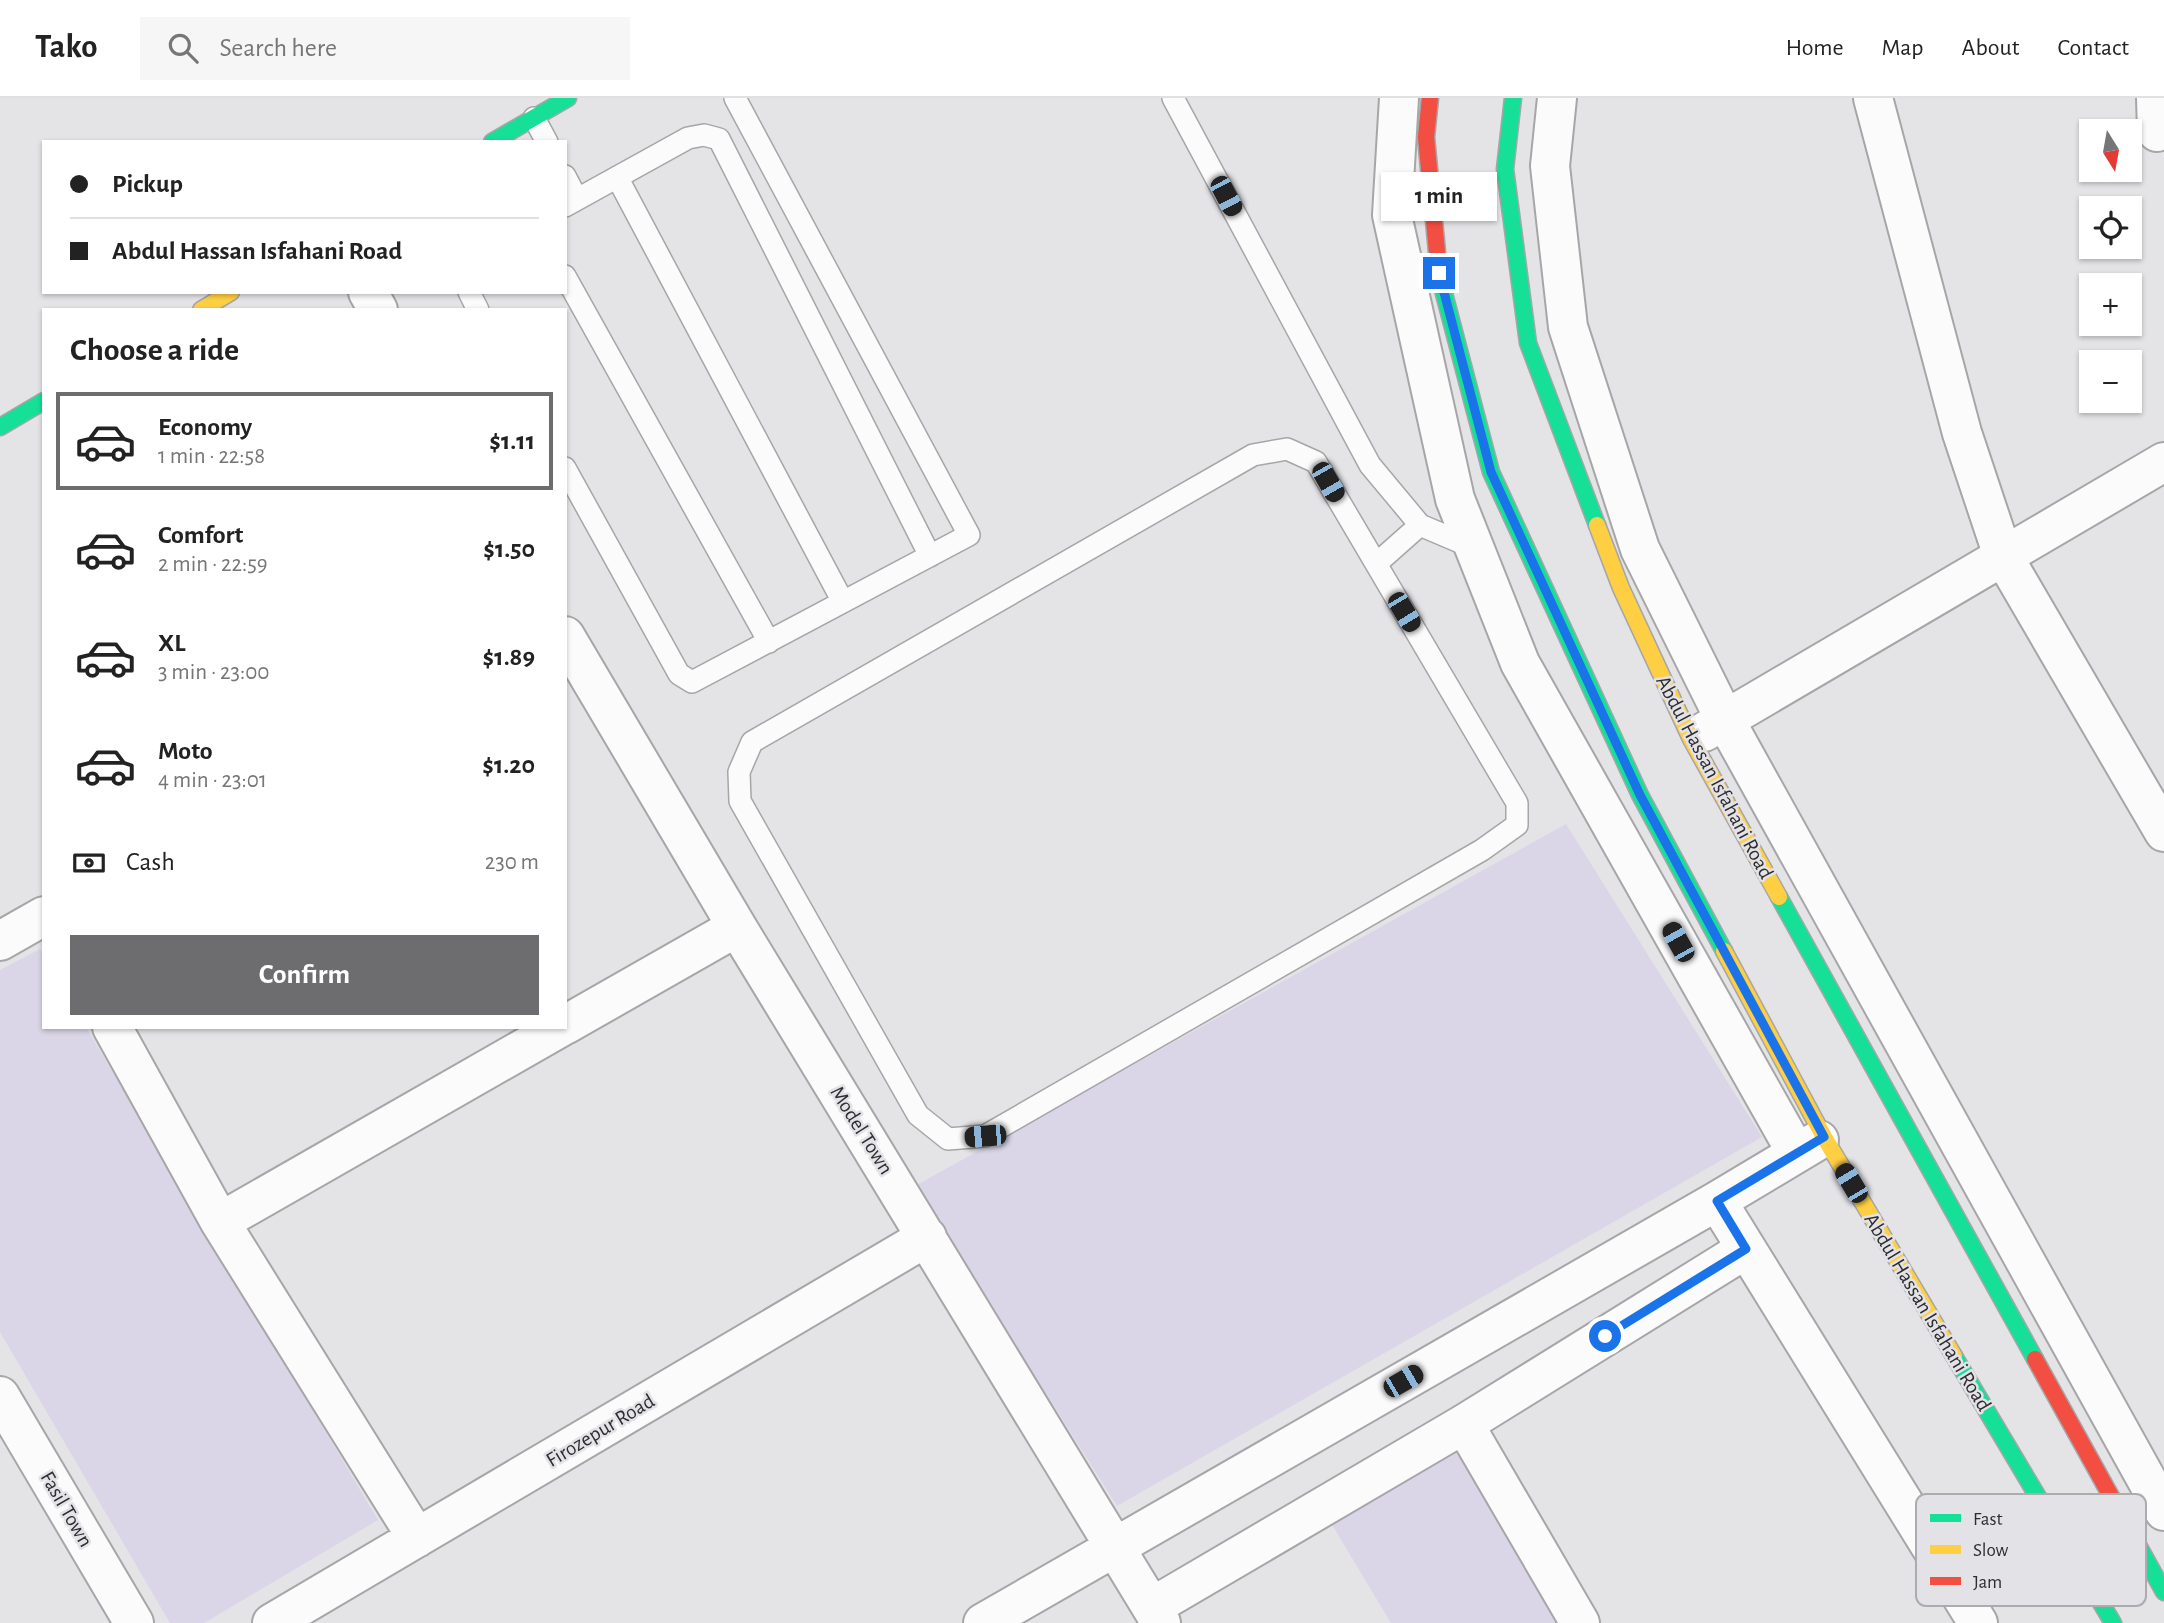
<!DOCTYPE html>
<meta charset="utf-8">
<style>
body{margin:0;font-family:"Alegreya Sans",sans-serif;background:#f6f6f6;color:#222;height:100vh;display:flex;flex-direction:column;font-size:26px;white-space:nowrap}
*{box-sizing:border-box;margin:0}
p{font-size:23px;color:#767676}
.icon{flex:none;width:38px;height:38px;fill:none;stroke:currentColor;stroke-width:2;stroke-linecap:round;stroke-linejoin:round}
.map{position:relative;flex:1;overflow:hidden}
.sheet{position:absolute;left:42px;top:210px;width:525px;height:721px;display:flex;flex-direction:column;background:#fff;border-radius:0px;box-shadow:0 2px 5px #0004}
.sheet>*{flex:none}
.guide{position:absolute;left:42px;top:42px;width:525px;height:154px;border-radius:0px;box-shadow:0 2px 5px #0004;display:grid;align-content:center;height:154px;padding:0 28px;background:#fff}
.needle{width:46px;rotate:169deg}
.fabs{position:absolute;left:2079px;top:21px;display:grid;gap:14px}
.fabs a{display:grid;place-items:center;width:63px;height:63px;border-radius:0px;background:#fff;box-shadow:0 2px 5px #0004;font-size:35px}
.end{position:absolute;width:32px;height:32px;margin:-16px;border:9px solid #1a73e8;background:#fff;box-shadow:0 0 0 4px #fff}
.from{border-radius:50%}
.bubble{position:absolute;height:49px;border-radius:0px;background:#fff;box-shadow:0 2px 5px #0004;font-size:23px;font-weight:700;line-height:49px;text-align:center}
.car{position:absolute;width:21px;height:42px;margin:-21px -10px;border-radius:9px;box-shadow:0 0 5px 2px #0007;background:linear-gradient(#222 24%,#8ab4d8 0 40%,#222 0 76%,#8ab4d8 0 86%,#222 0)}
.guide b{display:flex;align-items:center;gap:24px;height:66px;font-size:26px}
.guide b+b{border-top:2px solid #e0e0e0}
.guide i{width:18px;height:18px;background:#222}
ul{padding:0;list-style:none}
li{display:flex;align-items:center;gap:21px;height:98px;margin:0 14px 10px;padding:0 14px;border:4px solid transparent;border-radius:0px}
li div{flex:1}
li b{display:block;font-size:26px}
li em{font-style:normal;font-weight:700}
li.active{border-color:#6d6d6f}
li>.icon{width:63px;height:63px;stroke-width:1.5}
h2{padding:0 28px;font-size:32px;line-height:84px}
.pay{display:flex;align-items:center;gap:18px;height:77px;padding:0 28px;font-size:26px}
.pay p{margin-inline-start:auto}
.primary-button{display:flex;gap:14px;margin-top:auto;padding:14px 28px}
.primary-button a{flex:1;height:80px;border-radius:0px;background:#6d6d6f;color:#fff;font-size:28px;font-weight:700;line-height:80px;text-align:center}
header{display:flex;align-items:center;gap:42px;box-sizing:border-box;height:98px;padding:0 35px;background:#fff;border-bottom:2px solid #e0e0e0}
header strong{font-size:33px}
nav{display:flex;gap:38px;margin-inline-start:auto;font-size:24px}
.search{width:490px;height:63px;background:#f6f6f6;display:flex;align-items:center;gap:18px;box-sizing:border-box;padding:0 24px;border-radius:0px;color:#767676;font-size:26px}
.map>svg:first-child{display:block}
</style>
<header>
<strong>Tako</strong>
<div class="search"><svg class="icon" aria-label="search" viewBox="0 0 24 24"><circle cx="10" cy="10" r="6"/><path d="M15 15l6 6"/></svg>Search here</div>
<nav><a>Home</a><a>Map</a><a>About</a><a>Contact</a></nav>
</header>
<div class="map">
<svg width="2164" height="1525" viewBox="0 0 2164 1525">
<rect width="100%" height="100%" fill="#e4e3e6"/>
<path fill="#dad6e8" d="M1566 726 1762 1039 1117 1408 915 1088Z
M40 851 44 858V929H86L378 1422 204 1525H170L0 1234V872Z
M1464 1326 1580 1525H1391L1322 1410Z"/>
<g fill="none" stroke-linecap="round" stroke-linejoin="round">
<g stroke="#a6a6a8" stroke-width="24">
<path id="lane" d="M1173 0 1370 367 1420 427 1474 450
M534 20 547 44
M565 78 577 101
M617 79 843 504
M565 108 688 40 704 37 719 41 930 458
M565 178 769 544
M469 194 478 212
M1287 351 1316 364 1517 705V727L1482 752 985 1038 948 1041 918 1017 740 703 739 674 752 644 1253 357Z
M565 370 679 576 692 584 969 437 735 0
M1376 466 1420 427"/>
</g>
<g stroke="#a6a6a8" stroke-width="42">
<path id="street" d="M1399 0 1392 117 1455 401 1520 565 1796 1054
M1557 0 1550 68 1568 229 1640 451 1725 622 2164 1413
M1873 0 1962 335 2003 458 2164 734
M2156 0 2157 34 2164 30
M368 194 378 212
M565 538 737 829 1161 1525
M1704 634 2164 364
M0 843 44 818
M565 927 737 829
M112 929 220 1124
M1717 1103 1978 1525
M0 1298 134 1525
M1464 1326 1580 1525
M417 1440 220 1124 561 929
M1152 1509 1464 1326 1746 1151
M272 1525 927 1139
M983 1525 1717 1103 1819 1042"/>
</g>
<g stroke="#a6a6a8" stroke-width="19">
<path id="fast" d="M1513 0 1505 71 1528 245 1597 427
M492 44 568 0
M1442 188 1491 374 1640 697 1724 853
M0 329 44 303
M1779 799 2035 1261
M1954 1258 2113 1525
M2118 1411 2164 1494"/>
</g>
<g stroke="#a6a6a8" stroke-width="19">
<path id="slow" d="M201 212 231 194
M1597 427 1621 490 1691 641 1779 799
M1724 853 1824 1039 1954 1258"/>
</g>
<g stroke="#a6a6a8" stroke-width="19">
<path id="jam" d="M1430 0 1426 39 1439 175 1442 188
M2035 1261 2118 1411"/>
</g>
<use href="#lane" stroke="#fbfbfb" stroke-width="21"/>
<use href="#street" stroke="#fbfbfb" stroke-width="38"/>
<use href="#fast" stroke="#16e098" stroke-width="16"/>
<use href="#slow" stroke="#ffcf43" stroke-width="16"/>
<use href="#jam" stroke="#f24e42" stroke-width="16"/>
</g>
<g fill="none" stroke-linecap="round" stroke-linejoin="round">
<path stroke="#1a73e8" stroke-width="9" d="M1439 175 1491 374 1640 697 1824 1039 1717 1103 1746 1151 1605 1238"/>
</g>
<g text-anchor="middle" stroke-width="5" stroke-linejoin="round" paint-order="stroke">
<g font-size="21" fill="#2d2d2f" stroke="#e3e2e7">
<text transform="translate(1715 679) rotate(62)" y="7">Abdul Hassan Isfahani Road</text>
<text transform="translate(862 1032) rotate(58)" y="7">Model Town</text>
<text transform="translate(1928 1214) rotate(59)" y="7">Abdul Hassan Isfahani Road</text>
<text transform="translate(600 1332) rotate(-31)" y="7">Firozepur Road</text>
<text transform="translate(67 1411) rotate(60)" y="7">Fasil Town</text>
</g>
</g>
<rect x="1916" y="1396" width="230" height="112" rx="10" fill="#e3e2e7" stroke="#acacb0" stroke-width="2"/>
<rect x="1930" y="1416" width="31" height="8" fill="#16e098"/>
<rect x="1930" y="1447" width="31" height="9" fill="#ffcf43"/>
<rect x="1930" y="1479" width="31" height="8" fill="#f24e42"/>
<g font-size="19" fill="#2d2d2f">
<text x="1973" y="1427">Fast</text>
<text x="1973" y="1458">Slow</text>
<text x="1973" y="1490">Jam</text>
</g>
</svg>
<div class="fabs">
<a><svg class="needle" viewBox="-14 -14 28 28"><path d="M0-13l5 13h-10z" fill="#e53935"/><path d="M0 13l5-13h-10z" fill="#767676"/></svg></a>
<a><svg class="icon" aria-label="locate" viewBox="0 0 24 24"><circle cx="12" cy="12" r="6"/><path d="M12 2v4M12 18v4M2 12h4M18 12h4"/></svg></a>
<a>+</a>
<a>−</a>
</div>
<i class="end from" style="left:1605px;top:1238px"></i>
<i class="end" style="left:1439px;top:175px"></i>
<div class="bubble" style="left:1381px;top:74px;width:116px">1 min</div>
<i class="car" style="left:1226px;top:98px;rotate:152deg"></i>
<i class="car" style="left:1328px;top:384px;rotate:150deg"></i>
<i class="car" style="left:1404px;top:514px;rotate:149deg"></i>
<i class="car" style="left:1678px;top:844px;rotate:331deg"></i>
<i class="car" style="left:985px;top:1038px;rotate:265deg"></i>
<i class="car" style="left:1851px;top:1085px;rotate:329deg"></i>
<i class="car" style="left:1403px;top:1283px;rotate:60deg"></i>
<div class="guide">
<b><i class="from"></i>Pickup</b>
<b><i></i>Abdul Hassan Isfahani Road</b>
</div>
<section class="sheet">
<h2>Choose a ride</h2>
<ul>
<li class="active"><svg class="icon" aria-label="car" viewBox="0 0 24 24"><path d="M5 17H2v-5l4-1 3-4h7l3 4 3 1v5h-3M9 17h6M6 11h13"/><circle cx="7" cy="17" r="2"/><circle cx="17" cy="17" r="2"/></svg><div><b>Economy</b><p>1 min · 22:58</p></div><em>$1.11</em></li>
<li><svg class="icon" aria-label="car" viewBox="0 0 24 24"><path d="M5 17H2v-5l4-1 3-4h7l3 4 3 1v5h-3M9 17h6M6 11h13"/><circle cx="7" cy="17" r="2"/><circle cx="17" cy="17" r="2"/></svg><div><b>Comfort</b><p>2 min · 22:59</p></div><em>$1.50</em></li>
<li><svg class="icon" aria-label="car" viewBox="0 0 24 24"><path d="M5 17H2v-5l4-1 3-4h7l3 4 3 1v5h-3M9 17h6M6 11h13"/><circle cx="7" cy="17" r="2"/><circle cx="17" cy="17" r="2"/></svg><div><b>XL</b><p>3 min · 23:00</p></div><em>$1.89</em></li>
<li><svg class="icon" aria-label="car" viewBox="0 0 24 24"><path d="M5 17H2v-5l4-1 3-4h7l3 4 3 1v5h-3M9 17h6M6 11h13"/><circle cx="7" cy="17" r="2"/><circle cx="17" cy="17" r="2"/></svg><div><b>Moto</b><p>4 min · 23:01</p></div><em>$1.20</em></li>
</ul>
<div class="pay"><svg class="icon" aria-label="cash" viewBox="0 0 24 24"><path d="M3 7h18v10H3z"/><circle cx="12" cy="12" r="2"/></svg>Cash<p>230 m</p></div>
<div class="primary-button"><a>Confirm</a></div>
</section>
</div>
